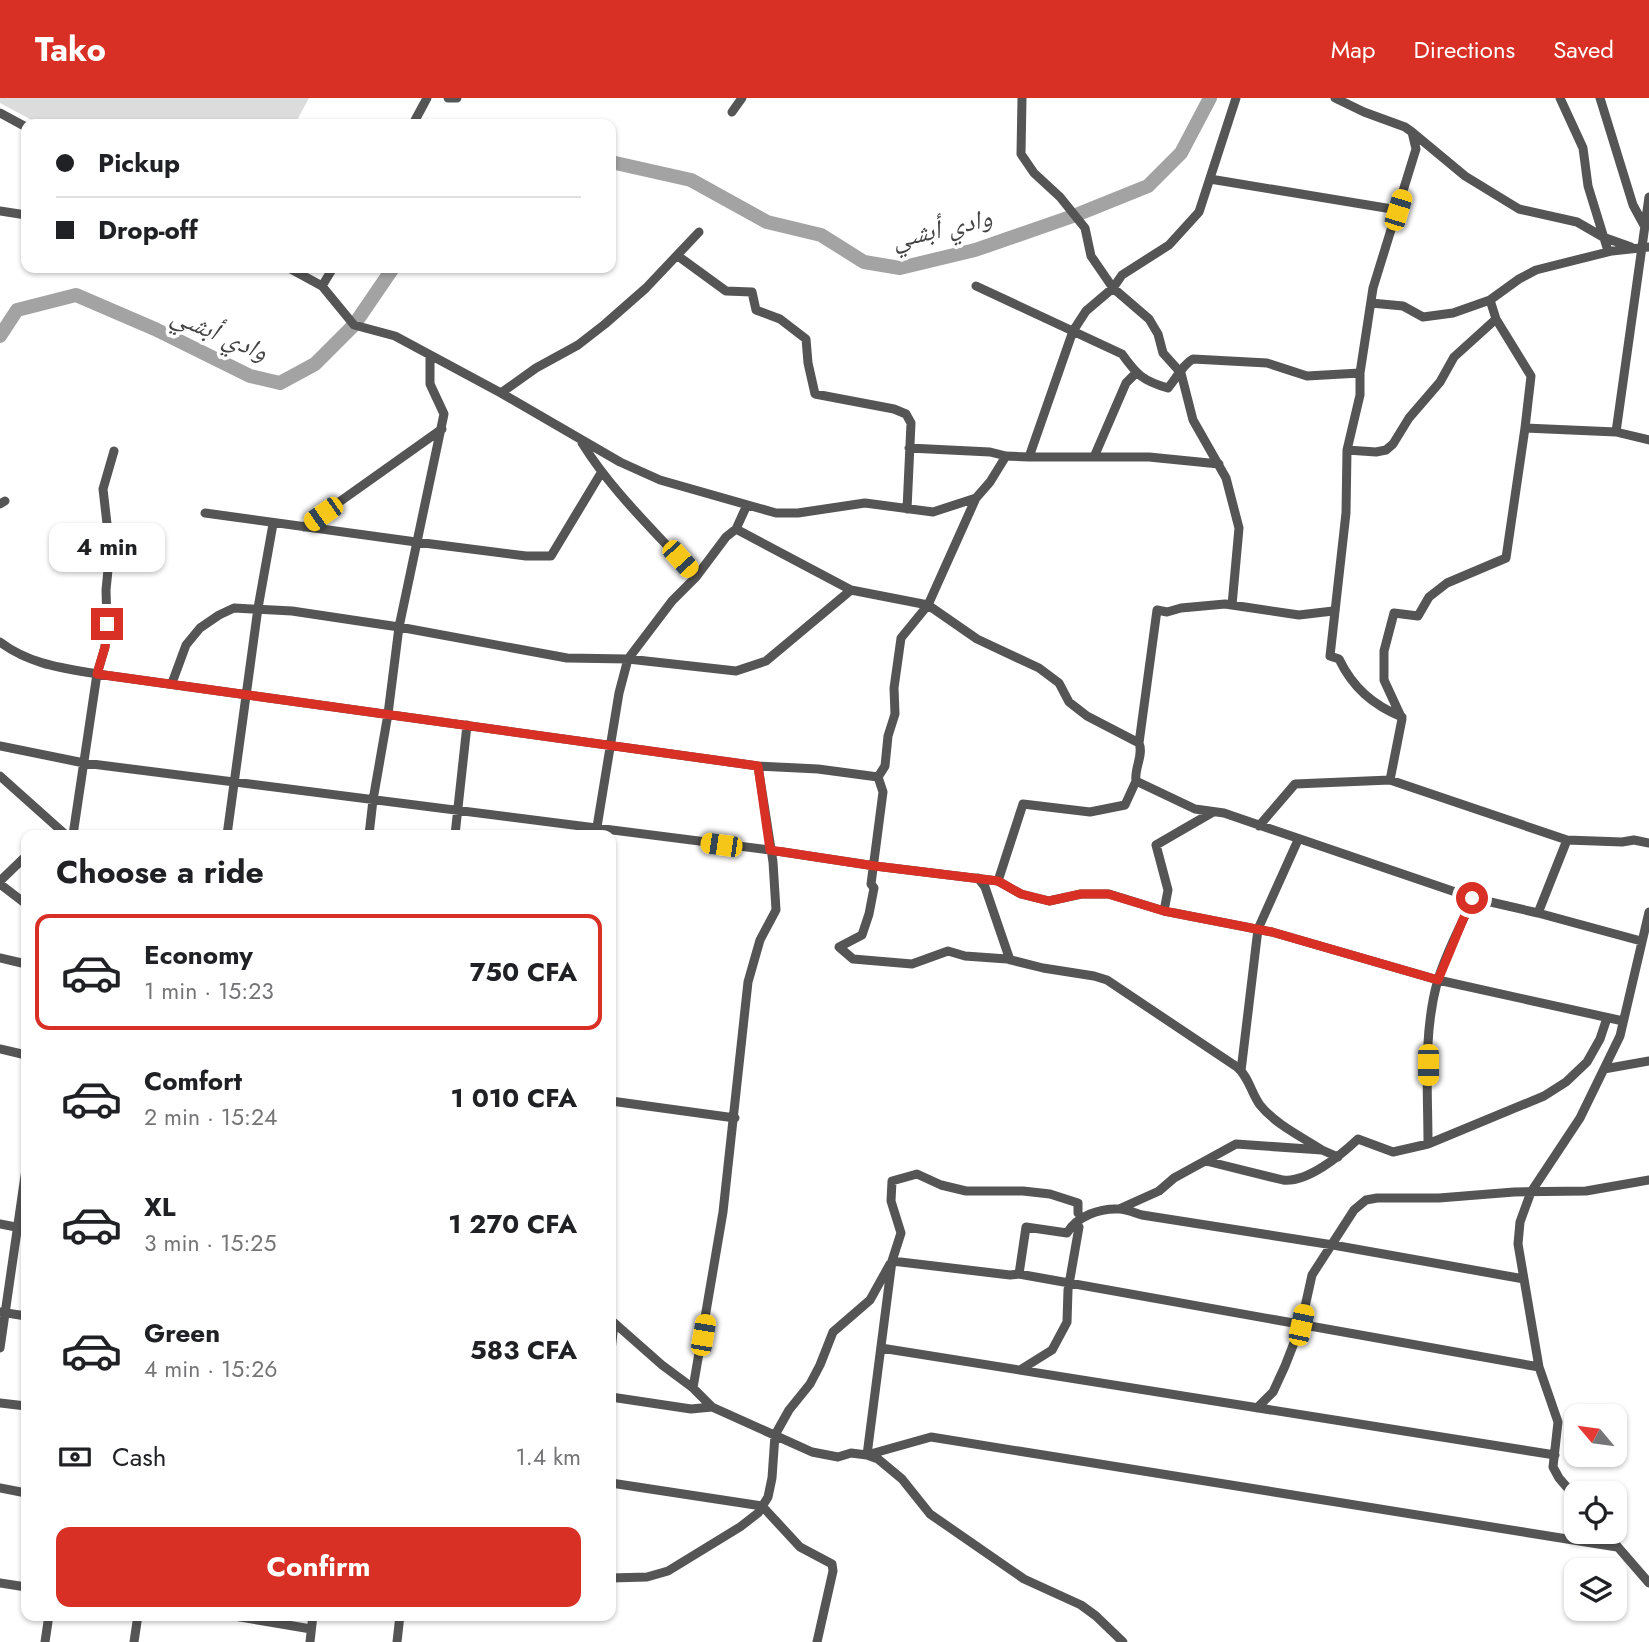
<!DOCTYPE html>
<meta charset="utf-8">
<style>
body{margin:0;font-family:Jost,"Noto Naskh Arabic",sans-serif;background:#f6f6f6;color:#202124;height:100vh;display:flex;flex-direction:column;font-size:26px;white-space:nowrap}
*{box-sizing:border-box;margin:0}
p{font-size:23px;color:#757577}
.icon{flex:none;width:38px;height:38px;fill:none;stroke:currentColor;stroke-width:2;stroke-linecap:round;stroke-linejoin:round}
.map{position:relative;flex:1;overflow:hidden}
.panel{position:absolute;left:21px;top:732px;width:595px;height:791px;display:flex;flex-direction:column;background:#fff;border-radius:14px;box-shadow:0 2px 5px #0004}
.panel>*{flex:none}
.banner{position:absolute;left:21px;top:21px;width:595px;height:154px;border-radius:14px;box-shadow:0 2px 5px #0004;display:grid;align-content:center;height:154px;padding:0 35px;background:#fff}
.needle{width:46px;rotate:299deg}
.fabs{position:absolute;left:1564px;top:1306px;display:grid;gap:14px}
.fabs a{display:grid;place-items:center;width:63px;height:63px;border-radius:14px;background:#fff;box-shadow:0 2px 5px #0004;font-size:35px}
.end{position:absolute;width:32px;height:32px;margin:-16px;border:9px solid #d93025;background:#fff;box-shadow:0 0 0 4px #fff}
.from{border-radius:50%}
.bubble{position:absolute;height:49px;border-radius:14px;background:#fff;box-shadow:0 2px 5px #0004;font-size:23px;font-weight:700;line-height:49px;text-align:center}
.car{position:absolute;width:21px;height:42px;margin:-21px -10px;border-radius:9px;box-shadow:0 0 5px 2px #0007;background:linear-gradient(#f5c518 24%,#345 0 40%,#f5c518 0 76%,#345 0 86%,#f5c518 0)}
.banner b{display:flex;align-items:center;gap:24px;height:66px;font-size:26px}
.banner b+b{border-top:2px solid #e0e0e0}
.banner i{width:18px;height:18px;background:#202124}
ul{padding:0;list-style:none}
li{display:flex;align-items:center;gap:21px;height:116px;margin:0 14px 10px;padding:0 21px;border:4px solid transparent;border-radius:14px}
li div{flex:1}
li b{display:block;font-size:26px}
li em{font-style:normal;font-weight:700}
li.active{border-color:#d93025}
li>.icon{width:63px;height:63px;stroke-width:1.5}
h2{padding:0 35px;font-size:32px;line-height:84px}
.pay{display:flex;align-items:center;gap:18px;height:77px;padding:0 35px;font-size:26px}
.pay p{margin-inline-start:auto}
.button{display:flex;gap:14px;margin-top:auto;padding:14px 35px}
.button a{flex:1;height:80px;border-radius:14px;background:#d93025;color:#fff;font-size:28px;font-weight:700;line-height:80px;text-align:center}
header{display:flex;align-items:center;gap:42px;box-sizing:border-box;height:98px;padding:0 35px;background:#d93025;color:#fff}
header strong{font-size:33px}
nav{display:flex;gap:38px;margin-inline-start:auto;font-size:24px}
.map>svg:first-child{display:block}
</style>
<header>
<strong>Tako</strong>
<nav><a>Map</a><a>Directions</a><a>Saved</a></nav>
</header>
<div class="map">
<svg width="1649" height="1544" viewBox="0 0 1649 1544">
<rect width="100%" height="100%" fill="#fff"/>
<path fill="#dcdcdc" d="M0 0H309L295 26H39L0 5Z"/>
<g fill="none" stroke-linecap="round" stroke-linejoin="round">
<path stroke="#a3a3a3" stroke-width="14" d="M611 64 691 82 767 124 821 137 864 164 900 170 975 152 1076 117 1148 88 1181 55 1210 0
M0 238 17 212 76 197 155 231 250 278 280 285 315 266 354 227 393 170"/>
<path stroke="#555" stroke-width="9" d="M448 0H457
M1022 0 1021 56 1034 75 1060 99 1085 130 1091 158 1113 190 1149 221 1158 236 1163 255 1181 275 1193 322 1226 380 1239 430 1232 507
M1335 0 1364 14 1405 29 1412 34 1416 51 1373 190 1360 275V297L1347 352 1346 415 1330 558 1339 561C1353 590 1373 607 1402 619
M1560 0 1583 50 1588 88 1608 153
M1600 0 1633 107 1645 129
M732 14 742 0
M0 15 26 29
M413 26 427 0
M1412 34 1465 78 1519 111 1577 124 1603 139 1631 149
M1210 81 1398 112
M0 113 26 117
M678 158 726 193 752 194 756 212 780 221 806 241 808 265 815 296 894 311 906 316 911 325 907 411
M289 170 322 188 354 227 395 238 501 295 620 364 660 382 776 415H798L865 405 933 414 976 400 990 384 1006 358
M322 188 333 170
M976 188 1122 256C1137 277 1143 283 1168 290 1176 281 1183 266 1193 261L1267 265 1307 278 1360 275
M1490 202 1496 221 1531 278 1525 330 1506 460 1447 485 1429 499 1418 518 1394 515 1384 553V582L1402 621 1390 682 1567 742
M1371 205 1403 208 1423 219 1453 215 1490 202 1519 181 1536 172 1612 153 1649 149
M501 295 536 270 578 247 605 226 646 190 699 134
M1525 330 1616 334 1649 342
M1616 334 1649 99
M582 345C613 395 657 435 696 479
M909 350 990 354 1006 358 1029 359H1149L1219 366
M1347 352 1376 354 1386 352 1393 346 1409 320 1440 284 1454 259 1496 221
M1029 359 1073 233 1086 213 1113 190 1122 177 1169 147 1199 114 1236 0
M1094 359 1126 285 1136 275
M0 406 5 403
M205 415 416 444 526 458H551L601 375
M304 429 442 331
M736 431 851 492 928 507 977 541 1039 570 1059 585 1069 604 1087 618 1139 645C1144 657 1134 670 1136 683L1195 711 1224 715 1473 800 1538 815 1567 742 1622 744 1634 742 1649 745
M0 544C29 566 62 570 97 576L758 668 818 671 878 679
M172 585 186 547 200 530 219 517 234 510 292 513 399 529 567 560 628 561 736 573 766 563 851 492
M1139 645 1157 512 1167 514 1181 510 1225 506 1299 517 1333 513
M0 648 84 665 770 752 875 768 998 783 1021 796 1049 803 1081 796H1109L1164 813 1272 834 1438 882 1623 923
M0 678 66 737
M878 679 883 694 871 786 874 790 869 816 862 837 839 849 853 861 912 866 948 853 965 858 1007 861 1043 870 1094 878 1107 882 1237 969C1249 979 1251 995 1260 1007 1275 1026 1302 1039 1322 1052
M878 679 885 668 888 638 895 616 894 590 901 540 928 507 976 400
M1259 728 1295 686 1390 682
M596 735 619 595 628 561 672 503 696 479 726 439 736 431 747 407
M73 737 97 576 105 549 107 526 106 492 110 452 103 391 114 353
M227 737 258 510 273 426
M369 737 373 702 388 616 399 529 444 316 430 286V257
M455 737 467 627
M978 780 985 789 1010 862
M0 783 26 758
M998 783 1023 706 1090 714 1125 707 1136 683
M0 786 26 806
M1164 813 1168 792 1156 747 1213 714
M1538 815 1641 843
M0 860 26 866
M0 951 26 957
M1604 971 1649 963
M1241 973 1258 831 1298 742
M611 1003 735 1020
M1428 1046C1428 993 1423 937 1437 885 1445 856 1461 828 1473 800
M1206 1063 1283 1082C1307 1085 1341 1057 1358 1041L1393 1054 1428 1046 1544 998 1566 984 1587 964 1600 941 1607 920
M1119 1111 1159 1093 1174 1080 1236 1046 1322 1052 1338 1059
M1078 1115V1105L1050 1096 1023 1093H966L941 1087 917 1076 892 1083 891 1103 901 1135 892 1163 867 1357 931 1339 1617 1449
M0 1126 26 1131
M892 1163 1010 1177 1019 1176 1539 1269
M1019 1176 1026 1129 1067 1135C1077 1118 1100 1110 1119 1111 1126 1111 1135 1115 1142 1117L1333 1147 1524 1181
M0 1214 26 1218
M611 1222 662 1267 693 1290 712 1309 812 1354 838 1359 851 1355 867 1357 878 1361 902 1381 930 1416 1024 1481 1081 1507 1096 1518 1123 1544
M0 1250 26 1071
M881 1250 1555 1357
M611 1253 614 1225
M1020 1272 1052 1252 1067 1224 1068 1192 1079 1129
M693 1290 723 1114 748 884 760 842 776 812 773 764 758 668
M611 1299 691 1311 712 1309
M0 1305 26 1308
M1257 1310 1273 1294 1285 1268 1301 1227 1312 1177 1354 1112 1366 1102 1377 1100H1439L1514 1094 1586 1093 1649 1082
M611 1385 762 1408 800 1449 832 1466 833 1473 817 1544
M0 1390 26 1395
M1577 1401 1559 1380 1553 1369 1558 1324 1539 1269 1518 1146 1520 1124 1531 1094 1580 1020 1620 938 1649 814
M1604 1433 1649 1485
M611 1480 647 1479 668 1473 740 1429 758 1415 768 1399 772 1380 775 1337 789 1312 810 1286 820 1267 833 1234 870 1202 890 1166
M0 1485 26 1489
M228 1517 311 1531
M45 1544 49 1517
M134 1544 138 1517
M310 1544 313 1517
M397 1544 400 1517"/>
</g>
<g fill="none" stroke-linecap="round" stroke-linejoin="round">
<path stroke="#d93025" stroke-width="9" d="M107 526 105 549 97 576 758 668 770 752 875 768 998 783 1021 796 1049 803 1081 796H1108L1164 813 1272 834 1438 882 1472 800"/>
</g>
<g text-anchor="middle" stroke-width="7" stroke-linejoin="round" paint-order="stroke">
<g font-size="26" font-style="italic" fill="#444" stroke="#fff">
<text transform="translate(942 130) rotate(-13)" y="9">وادي أبشي</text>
<text transform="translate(220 235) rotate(23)" y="9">وادي أبشي</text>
</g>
</g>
</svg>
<div class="fabs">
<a><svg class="needle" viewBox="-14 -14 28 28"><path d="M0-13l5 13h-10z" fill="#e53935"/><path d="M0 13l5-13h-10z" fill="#757577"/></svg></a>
<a><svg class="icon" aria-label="locate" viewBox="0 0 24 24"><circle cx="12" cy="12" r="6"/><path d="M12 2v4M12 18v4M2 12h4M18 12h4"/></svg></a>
<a><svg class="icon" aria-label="layers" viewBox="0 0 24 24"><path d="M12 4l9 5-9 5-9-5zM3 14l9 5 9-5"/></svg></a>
</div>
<i class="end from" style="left:1472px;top:800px"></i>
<i class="end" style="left:107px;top:526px"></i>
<div class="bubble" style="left:49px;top:425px;width:116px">4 min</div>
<i class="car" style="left:1398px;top:112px;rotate:17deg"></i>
<i class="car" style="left:323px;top:416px;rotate:235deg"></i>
<i class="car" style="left:680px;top:461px;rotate:138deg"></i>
<i class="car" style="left:721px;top:747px;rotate:278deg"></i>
<i class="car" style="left:1428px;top:967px;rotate:180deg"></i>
<i class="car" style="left:1301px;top:1227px;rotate:12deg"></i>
<i class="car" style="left:703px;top:1237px;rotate:10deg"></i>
<div class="banner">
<b><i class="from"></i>Pickup</b>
<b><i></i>Drop-off</b>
</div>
<section class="panel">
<h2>Choose a ride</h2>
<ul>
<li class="active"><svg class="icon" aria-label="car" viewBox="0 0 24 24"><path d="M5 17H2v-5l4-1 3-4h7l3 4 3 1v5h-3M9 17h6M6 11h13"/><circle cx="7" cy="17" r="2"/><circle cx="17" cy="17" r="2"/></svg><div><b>Economy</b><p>1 min · 15:23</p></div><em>750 CFA</em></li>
<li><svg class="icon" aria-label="car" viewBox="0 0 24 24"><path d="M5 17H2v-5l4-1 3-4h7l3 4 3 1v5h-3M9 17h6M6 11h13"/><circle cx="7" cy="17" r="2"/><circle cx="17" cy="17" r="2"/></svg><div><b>Comfort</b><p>2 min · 15:24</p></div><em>1 010 CFA</em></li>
<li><svg class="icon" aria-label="car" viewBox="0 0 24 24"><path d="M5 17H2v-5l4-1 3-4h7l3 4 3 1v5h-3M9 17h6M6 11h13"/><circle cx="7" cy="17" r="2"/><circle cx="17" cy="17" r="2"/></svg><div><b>XL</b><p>3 min · 15:25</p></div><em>1 270 CFA</em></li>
<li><svg class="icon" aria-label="car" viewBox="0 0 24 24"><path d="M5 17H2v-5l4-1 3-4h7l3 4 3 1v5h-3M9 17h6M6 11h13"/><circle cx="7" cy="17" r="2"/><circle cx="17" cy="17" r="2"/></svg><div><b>Green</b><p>4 min · 15:26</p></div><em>583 CFA</em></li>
</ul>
<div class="pay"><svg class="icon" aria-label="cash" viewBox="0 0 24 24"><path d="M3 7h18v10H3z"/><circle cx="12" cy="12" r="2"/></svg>Cash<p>1.4 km</p></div>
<div class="button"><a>Confirm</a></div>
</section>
</div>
